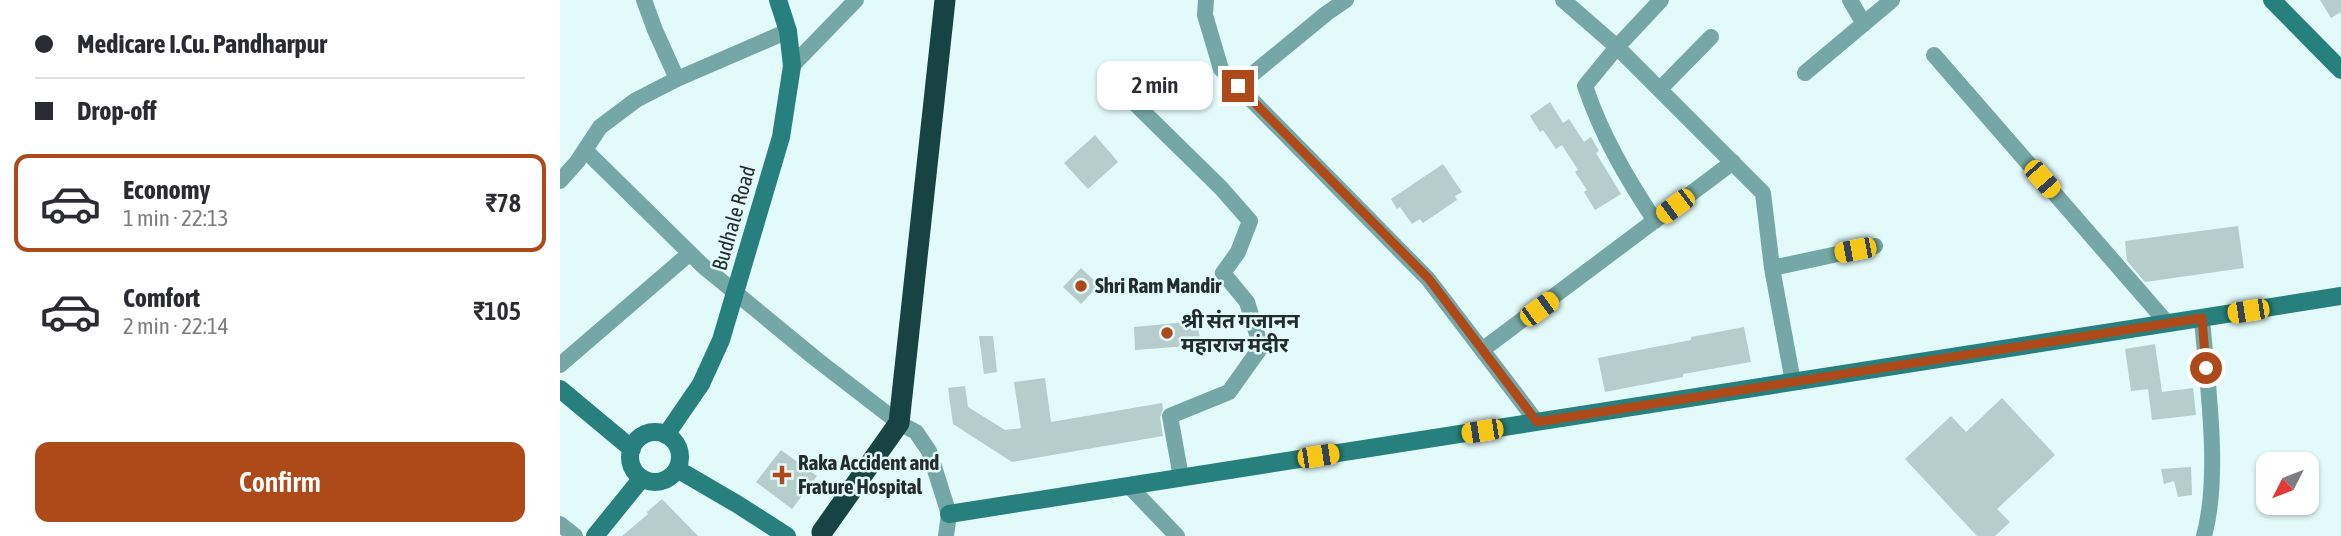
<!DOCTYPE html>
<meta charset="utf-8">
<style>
body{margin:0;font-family:"Asap Condensed","Noto Sans Devanagari",sans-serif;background:#f2f2f3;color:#2b2b33;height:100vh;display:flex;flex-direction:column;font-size:26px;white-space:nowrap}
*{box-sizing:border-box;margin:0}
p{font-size:23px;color:#7c7c81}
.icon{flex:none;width:38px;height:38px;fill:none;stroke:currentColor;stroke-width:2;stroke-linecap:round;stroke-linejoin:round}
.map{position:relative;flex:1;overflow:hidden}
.panel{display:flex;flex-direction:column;background:#fff;width:560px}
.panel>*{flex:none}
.hud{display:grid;align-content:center;height:154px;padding:0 35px;background:#fff}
.needle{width:46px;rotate:228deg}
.tools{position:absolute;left:1696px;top:452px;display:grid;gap:14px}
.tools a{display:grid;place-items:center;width:63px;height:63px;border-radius:14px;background:#fff;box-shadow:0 2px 5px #0004;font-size:35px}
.end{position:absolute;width:32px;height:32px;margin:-16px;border:9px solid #ae4a1a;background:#fff;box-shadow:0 0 0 4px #fff}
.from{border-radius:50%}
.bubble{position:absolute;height:49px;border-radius:14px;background:#fff;box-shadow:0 2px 5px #0004;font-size:23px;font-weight:600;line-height:49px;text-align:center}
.car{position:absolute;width:21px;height:42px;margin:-21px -10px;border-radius:9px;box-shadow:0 0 5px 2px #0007;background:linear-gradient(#f5c518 24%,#345 0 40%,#f5c518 0 76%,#345 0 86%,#f5c518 0)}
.hud b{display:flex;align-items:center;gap:24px;height:66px;font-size:26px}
.hud b+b{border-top:2px solid #e1e1e2}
.hud i{width:18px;height:18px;background:#2b2b33}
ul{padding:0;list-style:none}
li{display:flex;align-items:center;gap:21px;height:98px;margin:0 14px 10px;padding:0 21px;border:4px solid transparent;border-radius:14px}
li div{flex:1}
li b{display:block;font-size:26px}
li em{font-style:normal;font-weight:600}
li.active{border-color:#ae4a1a}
li>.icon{width:63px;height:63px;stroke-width:1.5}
.button{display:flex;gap:14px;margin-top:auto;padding:14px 35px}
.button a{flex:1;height:80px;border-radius:14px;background:#ae4a1a;color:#fff;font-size:28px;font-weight:600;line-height:80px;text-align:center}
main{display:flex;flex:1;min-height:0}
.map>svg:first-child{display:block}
</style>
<main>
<section class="panel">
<div class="hud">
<b><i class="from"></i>Medicare I.Cu. Pandharpur</b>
<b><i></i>Drop-off</b>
</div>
<ul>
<li class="active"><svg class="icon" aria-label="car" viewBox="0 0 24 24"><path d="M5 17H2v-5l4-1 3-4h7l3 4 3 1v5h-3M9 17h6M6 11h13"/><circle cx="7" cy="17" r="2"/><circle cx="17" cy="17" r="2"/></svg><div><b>Economy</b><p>1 min · 22:13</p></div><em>₹78</em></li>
<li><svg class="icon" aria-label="car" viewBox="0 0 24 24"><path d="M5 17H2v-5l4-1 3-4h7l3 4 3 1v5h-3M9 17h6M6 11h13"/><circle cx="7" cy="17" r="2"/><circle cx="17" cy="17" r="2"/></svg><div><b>Comfort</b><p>2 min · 22:14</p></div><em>₹105</em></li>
</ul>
<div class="button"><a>Confirm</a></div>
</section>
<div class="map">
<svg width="1781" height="536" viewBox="0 0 1781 536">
<rect width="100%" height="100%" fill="#e2faf9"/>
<path fill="#b5cdcb" d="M1760 0H1781V12L1771 18Z
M990 102 1003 123 1009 119 1024 142 1031 137 1039 151 1036 153 1061 194 1035 210 1024 192 1027 190 1015 172 1018 170 1002 145 996 149 983 130 980 132 970 116Z
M535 135 558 162 528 189 504 163Z
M883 164 902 192 895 196 897 200 863 223 860 219 852 224 840 207 837 209 831 199Z
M1678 226 1684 268 1585 282 1567 261 1565 241Z
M521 268 539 285 521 304 503 287Z
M637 321 641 345 575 350 574 327Z
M1184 327 1191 362 1123 374V377L1045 392 1038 358 1131 340V337Z
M419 336H433L437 372 424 374Z
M1595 344 1602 392 1633 388 1636 415 1592 420 1588 389 1571 391 1565 349Z
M485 378 491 422 602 403 603 409 600 417 603 436 452 462 393 424 388 388 405 386 408 407 445 430 461 428 454 382Z
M1442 398 1495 455 1437 509 1450 522 1435 536H1417L1345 459 1391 416 1406 432Z
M221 450 257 476 232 509 196 482Z
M1631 467 1632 495 1618 497 1614 481 1604 484 1601 469Z
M102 499 138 536H62L88 514 87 512Z"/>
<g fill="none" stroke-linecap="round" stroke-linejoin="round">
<path stroke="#74a7a5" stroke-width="16" d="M84 0 95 30 117 79
M646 0 645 15 661 69 868 279 977 422
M1003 0 1057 47 1203 193 1212 268 1233 382
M1290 0 1304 24
M1374 55 1608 324
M232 66 296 0
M1245 73 1332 0
M553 82 661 188 690 221 678 252 663 273 687 302 701 347 669 392 610 416 621 477
M678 86 767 13 786 0
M1100 89 1151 37
M25 150 143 266 256 359 339 423 356 432 369 451 389 514 386 536
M0 181 17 162 40 127 76 100 117 79 228 31
M1095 221C1066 177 1042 136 1025 86L1057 47 1101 0
M1212 268 1315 246
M1642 319C1647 382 1661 475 1644 536
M922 350 1173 162
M0 365 129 254
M569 486 617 536
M0 524 15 536"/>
<path stroke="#27807e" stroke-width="18" d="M1712 0 1781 70
M0 389 72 449
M70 457a25 25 0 1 1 50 0a25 25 0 1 1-50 0Z
M106 435 141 384 161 340 221 137 232 66 228 31 218 0
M117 469 177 504 227 536
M389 514 1781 296
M35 536 82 478"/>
<path stroke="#174342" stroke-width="21" d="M262 532 339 423 385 0"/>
</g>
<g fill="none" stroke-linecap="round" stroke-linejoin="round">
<path stroke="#ae4a1a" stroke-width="9" d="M678 86 869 279 977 422 1642 318 1646 368"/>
</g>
<g fill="#ae4a1a" stroke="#e2faf9" stroke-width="2.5">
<circle cx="521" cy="286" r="7"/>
<circle cx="607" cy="333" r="7"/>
<path d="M218.5 464.5h7v7h7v7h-7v7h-7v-7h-7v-7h7z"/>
</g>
<g text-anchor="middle" stroke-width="5" stroke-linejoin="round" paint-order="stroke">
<g font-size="21" fill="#232c2c" stroke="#e2faf9">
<text transform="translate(174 218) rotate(-74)" y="7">Budhale Road</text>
</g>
<g font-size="21" font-weight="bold" fill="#232c2c" stroke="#e2faf9" text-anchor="start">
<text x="535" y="293">Shri Ram Mandir</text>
<text x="621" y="328">श्री संंत गजानन<tspan x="621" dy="24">महाराज मंदीर</tspan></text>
<text x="238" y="470">Raka Accident and<tspan x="238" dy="24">Frature Hospital</tspan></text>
</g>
</g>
</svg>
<div class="tools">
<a><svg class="needle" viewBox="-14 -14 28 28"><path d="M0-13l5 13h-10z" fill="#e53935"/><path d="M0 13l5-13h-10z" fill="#7c7c81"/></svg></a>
</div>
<i class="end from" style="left:1646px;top:368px"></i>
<i class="end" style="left:678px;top:86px"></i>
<div class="bubble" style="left:537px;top:61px;width:116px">2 min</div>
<i class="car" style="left:1482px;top:179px;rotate:139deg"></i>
<i class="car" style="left:1115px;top:206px;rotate:233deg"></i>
<i class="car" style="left:1295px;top:250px;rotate:259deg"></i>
<i class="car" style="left:979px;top:309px;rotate:54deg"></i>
<i class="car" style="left:1688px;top:311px;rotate:261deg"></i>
<i class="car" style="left:922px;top:431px;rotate:261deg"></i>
<i class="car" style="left:758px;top:456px;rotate:81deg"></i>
</div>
</main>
